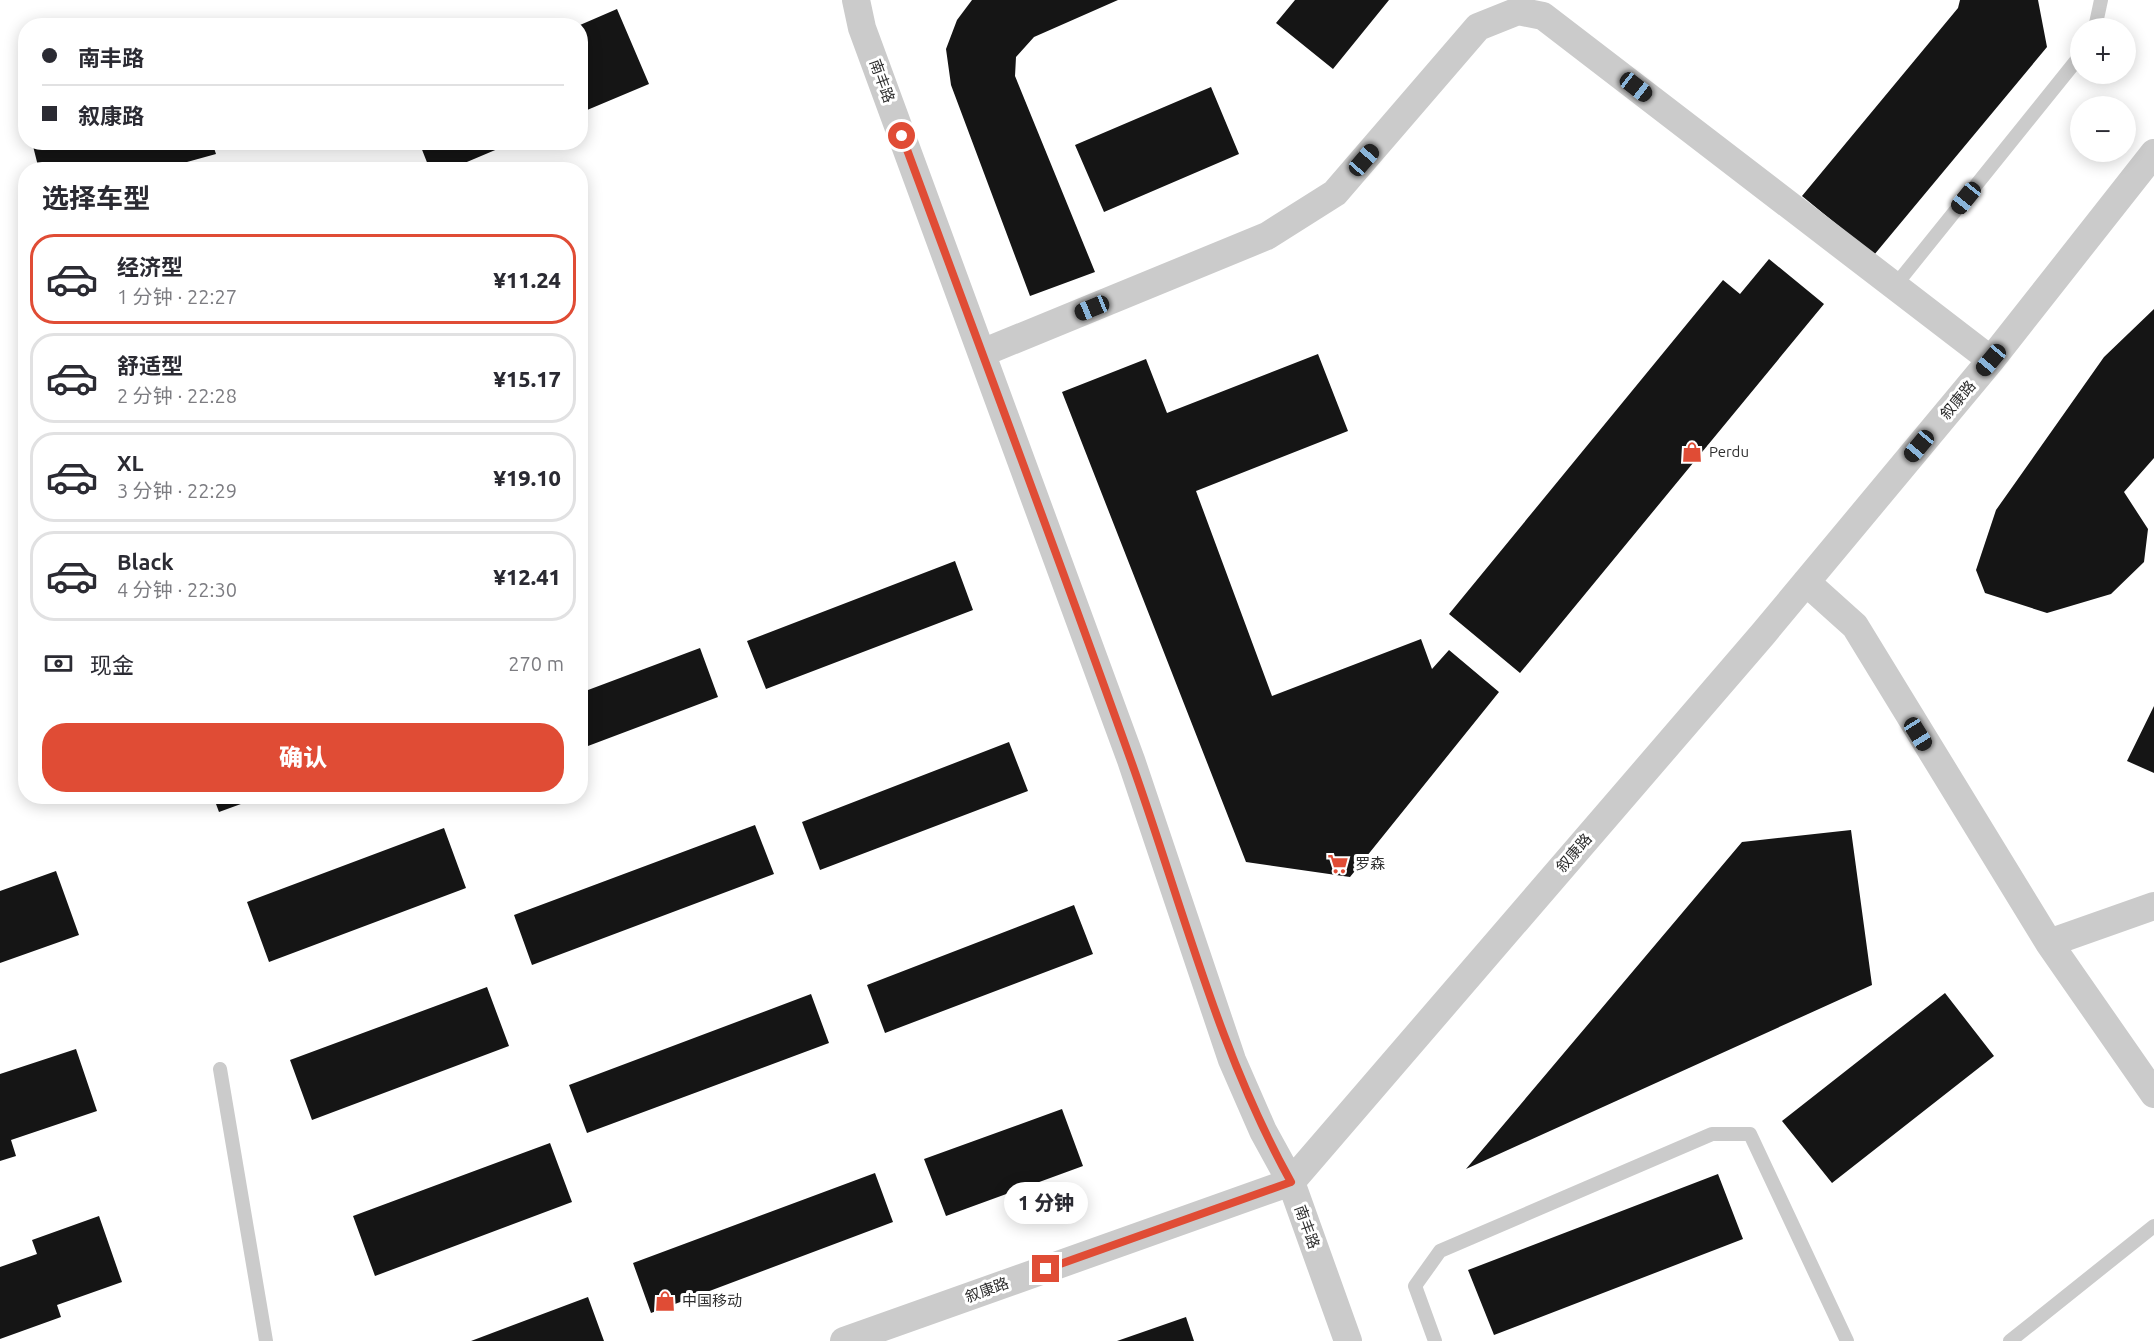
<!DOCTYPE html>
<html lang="zh">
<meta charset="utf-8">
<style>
body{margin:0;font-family:Ubuntu,"Noto Sans SC",sans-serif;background:#f2f2f3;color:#2b2b33;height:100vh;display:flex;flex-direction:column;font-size:22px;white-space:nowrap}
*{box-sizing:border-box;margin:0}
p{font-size:20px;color:#7c7c81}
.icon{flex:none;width:33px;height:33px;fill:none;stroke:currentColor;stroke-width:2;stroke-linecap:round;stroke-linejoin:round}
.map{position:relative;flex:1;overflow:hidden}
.panel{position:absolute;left:18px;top:162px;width:570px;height:642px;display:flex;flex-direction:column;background:#fff;border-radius:24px;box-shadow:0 3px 15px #0003}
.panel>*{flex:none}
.guide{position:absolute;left:18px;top:18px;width:570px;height:132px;border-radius:24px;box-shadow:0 3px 15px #0003;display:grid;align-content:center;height:132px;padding:0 24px;background:#fff}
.buttons{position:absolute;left:2070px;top:18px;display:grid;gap:12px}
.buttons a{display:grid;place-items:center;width:66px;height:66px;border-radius:50%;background:#fff;box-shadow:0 3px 15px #0003;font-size:30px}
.end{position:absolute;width:27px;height:27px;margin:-14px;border:8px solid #e04c35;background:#fff;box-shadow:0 0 0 3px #fff}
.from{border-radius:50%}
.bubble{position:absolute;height:42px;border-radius:21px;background:#fff;box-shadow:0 3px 15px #0003;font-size:20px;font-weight:800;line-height:42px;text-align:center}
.car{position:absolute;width:18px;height:36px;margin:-18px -9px;border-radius:8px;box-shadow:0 0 4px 2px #0007;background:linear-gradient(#222 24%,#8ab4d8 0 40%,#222 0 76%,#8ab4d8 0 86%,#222 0)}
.guide b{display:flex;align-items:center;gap:21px;height:57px;font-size:22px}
.guide b+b{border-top:2px solid #e1e1e2}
.guide i{width:15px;height:15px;background:#2b2b33}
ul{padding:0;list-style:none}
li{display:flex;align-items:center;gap:18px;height:90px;margin:0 12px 9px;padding:0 12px;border:3px solid #e1e1e2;border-radius:24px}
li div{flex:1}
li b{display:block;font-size:22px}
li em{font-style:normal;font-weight:800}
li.selected{border-color:#e04c35}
li>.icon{width:54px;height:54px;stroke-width:1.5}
h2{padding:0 24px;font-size:27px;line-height:72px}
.pay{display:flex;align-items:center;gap:15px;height:66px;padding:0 24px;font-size:22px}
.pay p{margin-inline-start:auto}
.action{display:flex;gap:12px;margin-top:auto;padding:12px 24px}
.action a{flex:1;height:69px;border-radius:24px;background:#e04c35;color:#fff;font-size:24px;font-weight:800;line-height:69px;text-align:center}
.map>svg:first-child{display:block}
</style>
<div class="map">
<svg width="2154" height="1341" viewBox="0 0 2154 1341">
<rect width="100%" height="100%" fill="#fff"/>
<path fill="#151515" d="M972 0H1118L1034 37 1016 57 1015 76 1095 272 1030 296 951 85 946 49 957 20Z
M1295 0H1389L1333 69 1276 23Z
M1960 0H2038L2047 47 1874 255 1802 196 1958 8Z
M617 9 649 84 580 113V25Z
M1211 87 1239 154 1104 212 1075 145Z
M32 142H212L216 154 158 170H39Z
M419 142H512V143L448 170H430Z
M1769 259 1824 304 1520 673 1449 614 1723 280 1740 294Z
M2154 309V458L2124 492 2148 529 2144 562 2111 594 2047 613 1985 593 1976 570 1996 510 2104 357Z
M1318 354 1348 431 1196 491 1272 696 1421 639 1432 669 1449 650 1499 692 1350 877 1246 862 1062 392 1146 359 1167 413Z
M955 561 973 610 766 689 747 641Z
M700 648 718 697 580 749V693Z
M2154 706V773L2127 761Z
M1009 742 1028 791 820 870 802 822Z
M213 796H260V797L219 812Z
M755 825 774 874 532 965 514 915Z
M444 828 466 888 269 962 247 902Z
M1851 830 1872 985 1466 1169 1742 842Z
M56 871 79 935 0 963V891Z
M1074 905 1093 954 885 1033 867 985Z
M487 987 509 1046 312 1120 290 1060Z
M1945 993 1994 1056 1832 1183 1782 1121Z
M811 994 829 1043 587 1133 569 1085Z
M76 1049 97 1111 11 1140 16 1156 0 1161V1074Z
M1062 1109 1083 1166 946 1216 924 1159Z
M550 1143 572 1202 375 1276 353 1216Z
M875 1173 893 1222 651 1313 633 1263Z
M1718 1174 1743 1239 1494 1335 1468 1270Z
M99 1216 122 1282 57 1305 61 1317 0 1339V1267L37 1254 32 1240Z
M588 1297 604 1341H471Z
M1186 1317 1194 1341H1117Z"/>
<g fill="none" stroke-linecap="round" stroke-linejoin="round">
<path stroke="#cbcbcb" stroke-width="14" d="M2095 28 2101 0
M1894 287 2080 56
M220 1069 266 1341
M1435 1341 1415 1286 1440 1251 1712 1134H1750L1847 1341
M2010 1341 2154 1226"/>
<path stroke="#cbcbcb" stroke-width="28" d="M856 0 862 28 1131 760 1232 1060 1263 1131 1291 1182 1348 1341
M982 353 1267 236 1335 193 1478 27 1518 11 1543 16 1991 360
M1806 582 1855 626 2049 943 2154 1094
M2049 943 2154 906
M844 1341 1291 1182 1763 634 1991 360 2154 153"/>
</g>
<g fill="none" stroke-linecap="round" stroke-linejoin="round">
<path stroke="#e04c35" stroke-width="8" d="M902 136C978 343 1056 550 1130 758 1181 900 1217 1049 1291 1182L1046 1269"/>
</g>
<defs>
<g id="shop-bare" transform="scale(1.62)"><path d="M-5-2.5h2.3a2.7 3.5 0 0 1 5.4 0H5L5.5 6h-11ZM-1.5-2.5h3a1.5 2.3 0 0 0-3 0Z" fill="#e04c35" stroke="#fff" stroke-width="2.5" paint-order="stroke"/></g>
<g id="supermarket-bare" transform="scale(1.62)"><path d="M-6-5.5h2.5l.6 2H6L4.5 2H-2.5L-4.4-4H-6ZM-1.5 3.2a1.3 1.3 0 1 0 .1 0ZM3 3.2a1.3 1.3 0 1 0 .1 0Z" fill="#e04c35" stroke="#fff" stroke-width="2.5" paint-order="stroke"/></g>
</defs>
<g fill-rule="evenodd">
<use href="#shop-bare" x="1692" y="452"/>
<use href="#supermarket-bare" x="1338" y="864"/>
<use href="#shop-bare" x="665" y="1301"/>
</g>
<g text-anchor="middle" stroke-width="6" stroke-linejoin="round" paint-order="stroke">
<g font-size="15" fill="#2e2e2e" stroke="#fff">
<text transform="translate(882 81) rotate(70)" y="5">南丰路</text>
<text transform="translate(1958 400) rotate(-50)" y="5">叙康路</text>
<text transform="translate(1574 853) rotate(-49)" y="5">叙康路</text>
<text transform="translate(1307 1227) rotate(70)" y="5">南丰路</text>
<text transform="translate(987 1290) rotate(-20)" y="5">叙康路</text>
</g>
<g font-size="15" fill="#2e2e2e" stroke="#fff" text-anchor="start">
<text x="1709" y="457">Perdu</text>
<text x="1355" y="869">罗森</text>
<text x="682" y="1306">中国移动</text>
</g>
</g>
</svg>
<div class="buttons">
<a>+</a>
<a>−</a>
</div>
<i class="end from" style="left:902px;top:136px"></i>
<i class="end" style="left:1046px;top:1269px"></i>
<div class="bubble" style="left:1004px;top:1182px;width:84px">1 分钟</div>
<i class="car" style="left:1636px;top:87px;rotate:128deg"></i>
<i class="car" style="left:1364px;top:160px;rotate:41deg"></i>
<i class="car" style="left:1966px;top:198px;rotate:219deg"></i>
<i class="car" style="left:1092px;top:308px;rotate:248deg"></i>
<i class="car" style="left:1991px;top:360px;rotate:220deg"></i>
<i class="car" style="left:1919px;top:446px;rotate:220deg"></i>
<i class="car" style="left:1918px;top:734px;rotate:148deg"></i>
<div class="guide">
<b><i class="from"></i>南丰路</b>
<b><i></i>叙康路</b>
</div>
<section class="panel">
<h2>选择车型</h2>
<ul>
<li class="selected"><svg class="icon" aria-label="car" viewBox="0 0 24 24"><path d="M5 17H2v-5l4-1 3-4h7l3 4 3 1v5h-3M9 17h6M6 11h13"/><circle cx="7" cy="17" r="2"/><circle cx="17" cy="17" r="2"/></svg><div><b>经济型</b><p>1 分钟 · 22:27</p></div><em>¥11.24</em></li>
<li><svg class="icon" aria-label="car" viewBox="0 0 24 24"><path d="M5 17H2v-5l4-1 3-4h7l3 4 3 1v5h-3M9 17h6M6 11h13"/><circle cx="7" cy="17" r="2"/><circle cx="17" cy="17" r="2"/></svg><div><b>舒适型</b><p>2 分钟 · 22:28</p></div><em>¥15.17</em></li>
<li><svg class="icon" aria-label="car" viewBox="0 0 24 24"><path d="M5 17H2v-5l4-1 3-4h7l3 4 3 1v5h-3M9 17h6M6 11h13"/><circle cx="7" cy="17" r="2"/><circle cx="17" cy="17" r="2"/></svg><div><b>XL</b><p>3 分钟 · 22:29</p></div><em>¥19.10</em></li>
<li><svg class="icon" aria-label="car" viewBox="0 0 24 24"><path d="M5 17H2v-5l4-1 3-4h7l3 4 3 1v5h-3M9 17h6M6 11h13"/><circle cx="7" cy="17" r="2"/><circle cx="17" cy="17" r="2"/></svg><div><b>Black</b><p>4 分钟 · 22:30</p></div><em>¥12.41</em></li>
</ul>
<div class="pay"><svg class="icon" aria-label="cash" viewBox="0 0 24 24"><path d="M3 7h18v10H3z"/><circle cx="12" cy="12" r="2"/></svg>现金<p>270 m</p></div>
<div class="action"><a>确认</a></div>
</section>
</div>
